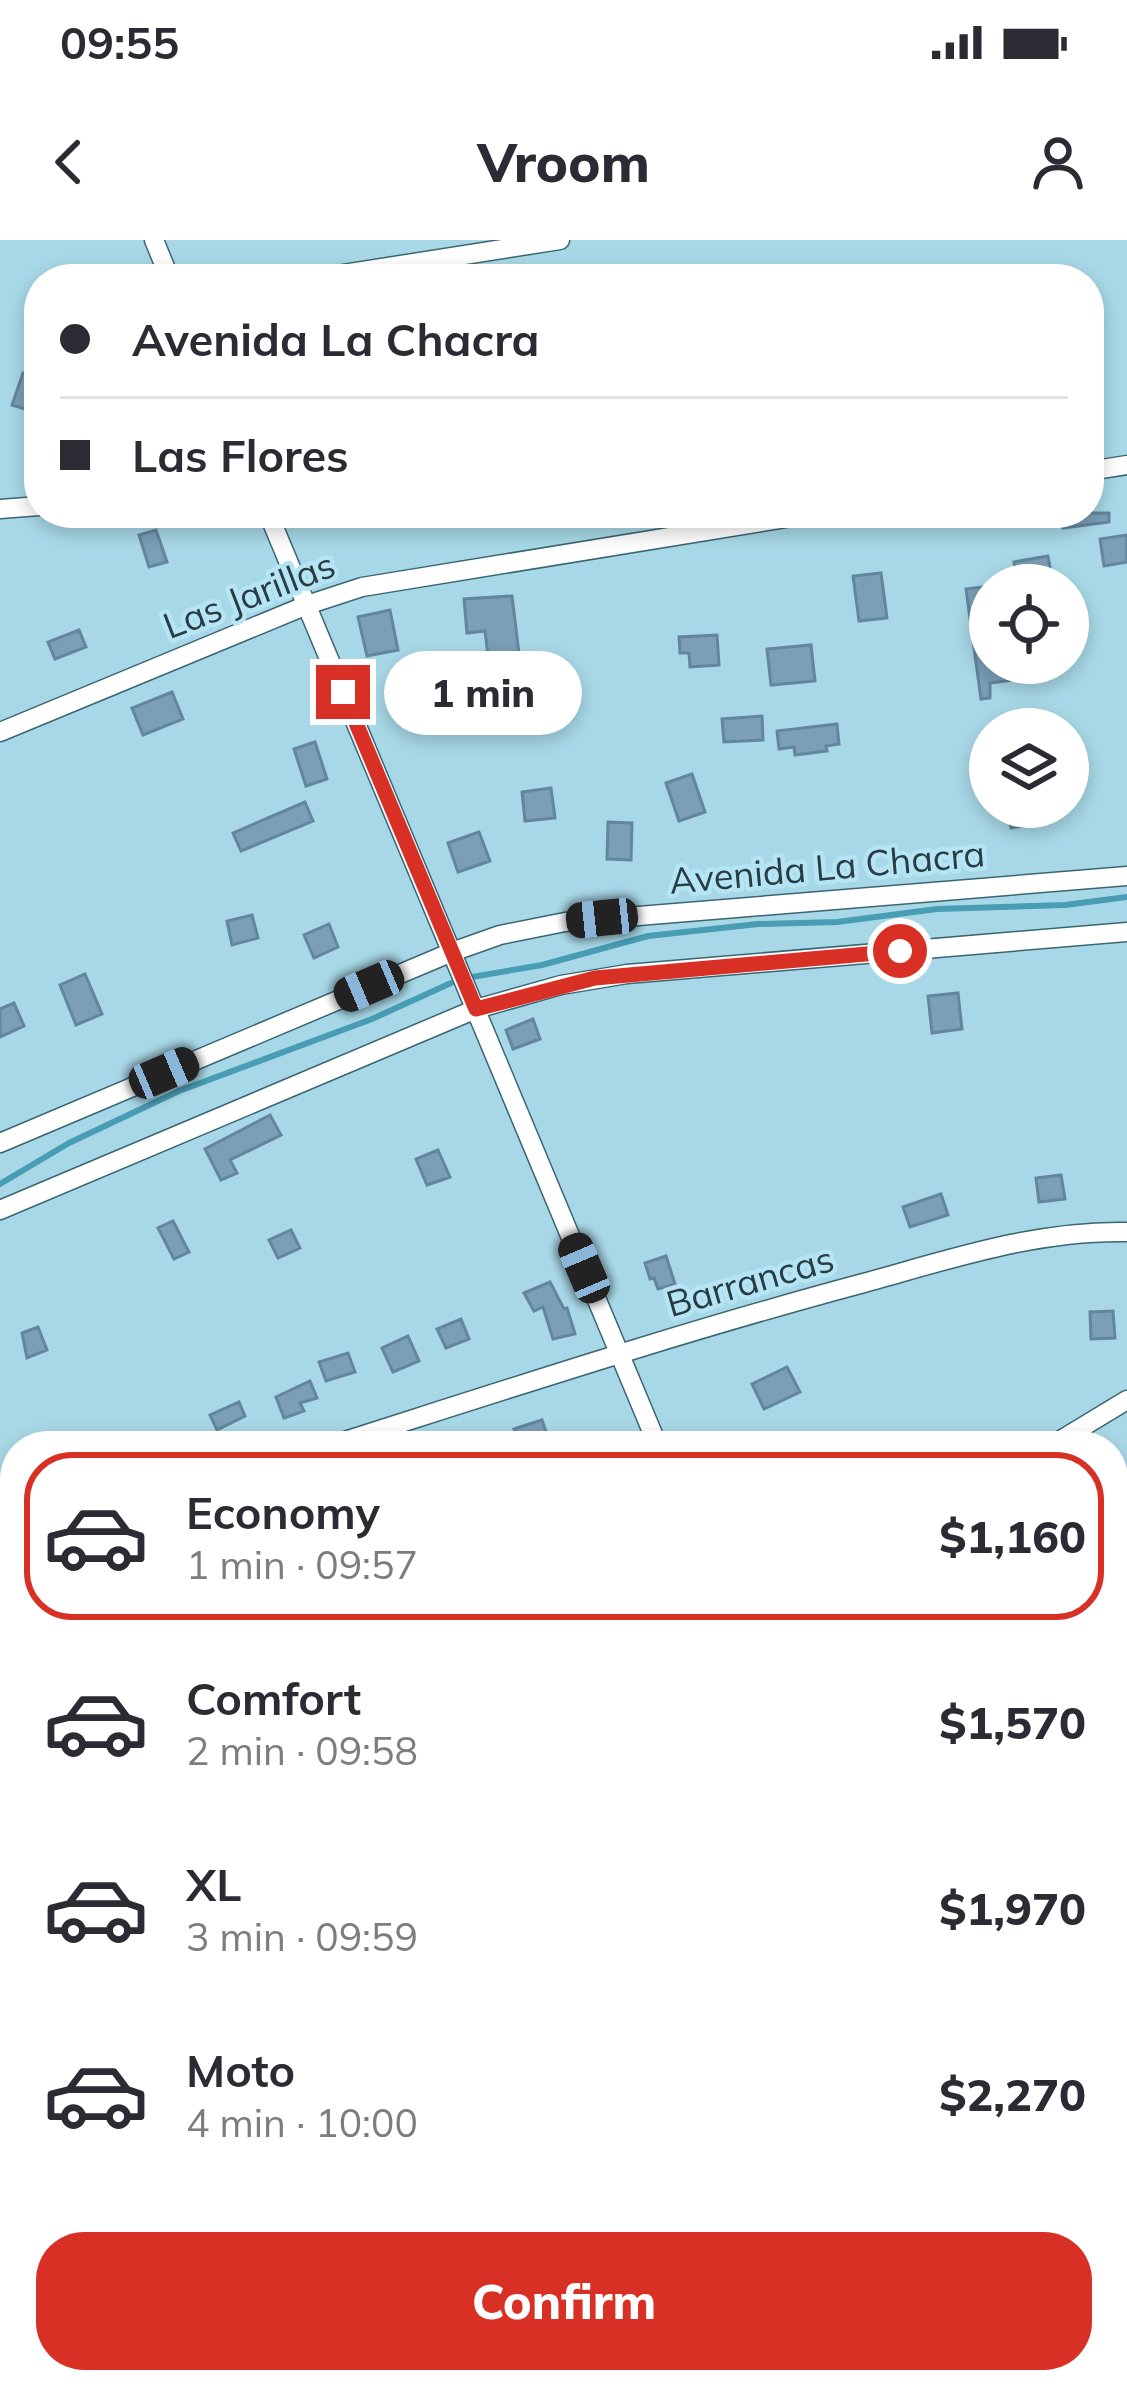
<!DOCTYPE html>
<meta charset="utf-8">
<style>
body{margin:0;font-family:Mulish,sans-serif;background:#f7f7f7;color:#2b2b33;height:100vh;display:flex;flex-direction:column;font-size:45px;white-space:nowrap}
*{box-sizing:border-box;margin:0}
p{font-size:39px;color:#7c7c81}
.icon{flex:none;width:66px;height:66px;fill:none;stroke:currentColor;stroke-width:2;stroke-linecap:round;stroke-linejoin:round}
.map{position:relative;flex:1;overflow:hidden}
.sheet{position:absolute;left:0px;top:1191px;width:1128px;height:963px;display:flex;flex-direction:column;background:#fff;border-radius:48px 48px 0 0;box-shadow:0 6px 18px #0003}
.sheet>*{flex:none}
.guide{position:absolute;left:24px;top:24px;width:1080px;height:264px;border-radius:48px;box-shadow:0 6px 18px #0003;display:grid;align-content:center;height:264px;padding:0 36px;background:#fff}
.fabs{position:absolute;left:969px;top:324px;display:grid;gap:24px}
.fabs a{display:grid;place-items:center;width:120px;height:120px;border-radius:50%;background:#fff;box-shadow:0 6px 18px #0003;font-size:60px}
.end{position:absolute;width:54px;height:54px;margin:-27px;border:15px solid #d93025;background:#fff;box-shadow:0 0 0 6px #fff}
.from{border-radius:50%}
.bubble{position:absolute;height:84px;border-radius:42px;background:#fff;box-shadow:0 6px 18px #0003;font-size:39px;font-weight:800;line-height:84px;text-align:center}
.car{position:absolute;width:36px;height:72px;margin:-36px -18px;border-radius:15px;box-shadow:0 0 9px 3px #0007;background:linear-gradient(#222 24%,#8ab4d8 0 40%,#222 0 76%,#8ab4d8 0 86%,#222 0)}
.guide b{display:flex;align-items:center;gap:42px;height:114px;font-size:45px}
.guide b+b{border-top:3px solid #e1e1e2}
.guide i{width:30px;height:30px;background:#2b2b33}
ul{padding:21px 0 0;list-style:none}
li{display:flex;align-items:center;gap:36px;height:168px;margin:0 24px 18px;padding:0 12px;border:6px solid transparent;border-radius:48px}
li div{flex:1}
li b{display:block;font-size:45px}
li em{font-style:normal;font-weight:800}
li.current{border-color:#d93025}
li>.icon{width:108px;height:108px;stroke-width:1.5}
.primary-button{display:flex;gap:24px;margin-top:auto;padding:24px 36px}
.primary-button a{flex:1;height:138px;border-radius:48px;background:#d93025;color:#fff;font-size:48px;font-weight:800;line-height:138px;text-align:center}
.status{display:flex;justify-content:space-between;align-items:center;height:84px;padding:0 60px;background:#fff;direction:ltr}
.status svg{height:33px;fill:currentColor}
header{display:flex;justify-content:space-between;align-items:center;height:156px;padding:0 36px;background:#fff;font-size:54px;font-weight:800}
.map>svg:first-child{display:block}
</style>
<div class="status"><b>09:55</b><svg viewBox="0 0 49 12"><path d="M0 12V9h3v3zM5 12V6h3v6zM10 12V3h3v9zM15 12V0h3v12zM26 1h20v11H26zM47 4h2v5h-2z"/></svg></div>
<header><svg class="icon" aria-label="back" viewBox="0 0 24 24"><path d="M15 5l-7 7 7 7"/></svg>Vroom<svg class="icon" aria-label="person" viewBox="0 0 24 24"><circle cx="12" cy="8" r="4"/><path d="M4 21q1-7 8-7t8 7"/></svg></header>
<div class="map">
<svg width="1127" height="2153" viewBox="0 0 1127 2153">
<rect width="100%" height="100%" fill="#a8d8e7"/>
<path fill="#56c5e3" stroke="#489cb3" stroke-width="3" d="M1113 1245 1127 1249V1368L1113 1364Z
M1113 1381 1127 1385V1504L1113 1500Z"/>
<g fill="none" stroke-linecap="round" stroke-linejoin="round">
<path stroke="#489cb3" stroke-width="6" d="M466 738 542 725 648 696 758 684 837 682 937 669 1065 665 1127 657
M0 944 69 903 179 851 372 779 451 743"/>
</g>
<path fill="#7b9fb7" stroke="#63869e" stroke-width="3" d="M23 133 38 134 39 159 33 158 28 170 12 165Z
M1061 273H1109V282L1063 288Z
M156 290 167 322 149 327 139 295Z
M1127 295V322L1104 326 1100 299Z
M1048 316 1053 345H1018L1014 322Z
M881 333 887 378 859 381 853 336Z
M990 346V423H1011L1014 440 990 443V458L981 459 966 349Z
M512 356 521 430 490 433 485 391 467 393 464 359Z
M390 370 398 410 367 416 358 377Z
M79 390 86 407 55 419 48 402Z
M717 395 719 425 690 427 689 413H680L679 397Z
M811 405 815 441 771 445 767 409Z
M172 452 183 479 143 495 132 468Z
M762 476 763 500 724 502 722 479Z
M837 484 839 504 826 506 827 511 795 515 794 507 779 509 777 491Z
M315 502 327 539 306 546 294 509Z
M692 534 705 572 679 581 666 543Z
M551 548 555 578 525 581 522 552Z
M305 562 313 581 241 611 233 593Z
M1008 567H1032L1035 584 1011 588Z
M608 582 632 583 631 620 607 619Z
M479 592 490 621 458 632 448 603Z
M252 675 258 698 232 705 227 681Z
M329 684 338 707 314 718 304 695Z
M85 734 102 774 76 785 60 745Z
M958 753 962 789 932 793 928 756Z
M14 763 24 786 0 797V769Z
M533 779 540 799 513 809 506 790Z
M270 875 281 895 230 920 237 933 221 940 205 909Z
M438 910 450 937 427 945 416 919Z
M1061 935 1065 959 1039 962 1036 938Z
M941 954 948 975 910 987 903 967Z
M173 981 189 1012 174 1019 158 988Z
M291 990 300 1008 278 1018 269 1000Z
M666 1016 675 1044 658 1049 654 1038 650 1039 645 1023Z
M550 1042 564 1069 567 1068 575 1094 553 1099 543 1067 534 1071 524 1053Z
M1113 1071 1115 1098 1091 1099 1090 1072Z
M461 1079 469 1099 446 1108 437 1089Z
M38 1087 47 1110 27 1118 22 1093Z
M408 1096 419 1121 393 1132 382 1108Z
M348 1113 355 1132 326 1141 319 1122Z
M787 1127 800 1152 764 1169 752 1144Z
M310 1141 317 1158 300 1163 304 1171 284 1178 276 1157Z
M239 1162 245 1176 217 1190 210 1175Z
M542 1180 550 1203 520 1206 514 1189Z"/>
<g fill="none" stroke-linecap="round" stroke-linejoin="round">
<g stroke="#396673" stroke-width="21">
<path id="minor" d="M154 0 170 39
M311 39 560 0
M1089 231 1127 225
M0 269 39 266
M268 273 658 1206
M0 492 307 365 362 347 817 273
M0 903 452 712 500 695 565 682 1127 636
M0 970 476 769 561 745 627 734 1127 692
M329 1206C505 1150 681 1092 860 1044 948 1020 1035 990 1127 992
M1051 1206 1127 1160
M0 1310 15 1306
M0 1852 15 1843
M0 2103 10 2153"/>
</g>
<g stroke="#fff" stroke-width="33">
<path id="trunk" d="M0 1920 15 1926
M518 2139 551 2153"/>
</g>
<use href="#minor" stroke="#fff" stroke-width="18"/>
<use href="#trunk" stroke="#e6a2d2" stroke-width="30"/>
</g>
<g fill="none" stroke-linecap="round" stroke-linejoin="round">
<path stroke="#d93025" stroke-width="15" d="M343 452 476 769 595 738 900 711"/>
</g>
<g text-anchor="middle" stroke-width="9" stroke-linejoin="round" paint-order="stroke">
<g font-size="36" fill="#283c42" stroke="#b5e5f4">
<text transform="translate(249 355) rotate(-21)" y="13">Las Jarillas</text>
<text transform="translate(827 627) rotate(-5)" y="13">Avenida La Chacra</text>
<text transform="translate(750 1041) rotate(-16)" y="13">Barrancas</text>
</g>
</g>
</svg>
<div class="fabs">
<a><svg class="icon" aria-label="locate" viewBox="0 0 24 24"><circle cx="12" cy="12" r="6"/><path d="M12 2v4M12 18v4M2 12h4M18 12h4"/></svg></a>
<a><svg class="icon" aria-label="layers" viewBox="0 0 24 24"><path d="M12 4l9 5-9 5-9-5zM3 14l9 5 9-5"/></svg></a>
</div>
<i class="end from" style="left:900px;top:711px"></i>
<i class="end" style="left:343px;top:452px"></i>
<div class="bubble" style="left:384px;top:411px;width:198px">1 min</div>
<i class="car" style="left:602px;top:678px;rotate:264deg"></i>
<i class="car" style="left:369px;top:746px;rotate:247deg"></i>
<i class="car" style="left:164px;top:833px;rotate:67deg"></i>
<i class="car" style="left:584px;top:1028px;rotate:337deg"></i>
<div class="guide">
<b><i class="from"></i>Avenida La Chacra</b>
<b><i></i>Las Flores</b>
</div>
<section class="sheet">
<ul>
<li class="current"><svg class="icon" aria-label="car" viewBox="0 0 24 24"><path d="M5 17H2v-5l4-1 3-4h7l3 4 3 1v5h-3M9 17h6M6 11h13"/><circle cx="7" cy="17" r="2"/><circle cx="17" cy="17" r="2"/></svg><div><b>Economy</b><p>1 min · 09:57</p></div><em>$1,160</em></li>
<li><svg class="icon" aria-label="car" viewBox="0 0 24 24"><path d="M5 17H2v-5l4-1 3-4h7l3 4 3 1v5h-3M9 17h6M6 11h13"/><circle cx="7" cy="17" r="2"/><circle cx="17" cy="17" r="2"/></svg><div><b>Comfort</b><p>2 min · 09:58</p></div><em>$1,570</em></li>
<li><svg class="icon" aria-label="car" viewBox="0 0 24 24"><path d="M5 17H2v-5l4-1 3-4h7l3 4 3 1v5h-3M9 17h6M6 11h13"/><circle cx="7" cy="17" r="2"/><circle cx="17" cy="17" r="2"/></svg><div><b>XL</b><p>3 min · 09:59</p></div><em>$1,970</em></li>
<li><svg class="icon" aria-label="car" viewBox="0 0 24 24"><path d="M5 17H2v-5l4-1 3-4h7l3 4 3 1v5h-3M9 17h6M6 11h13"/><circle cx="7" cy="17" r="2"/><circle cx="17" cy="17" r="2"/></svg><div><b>Moto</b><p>4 min · 10:00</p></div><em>$2,270</em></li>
</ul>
<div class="primary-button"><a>Confirm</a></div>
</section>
</div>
